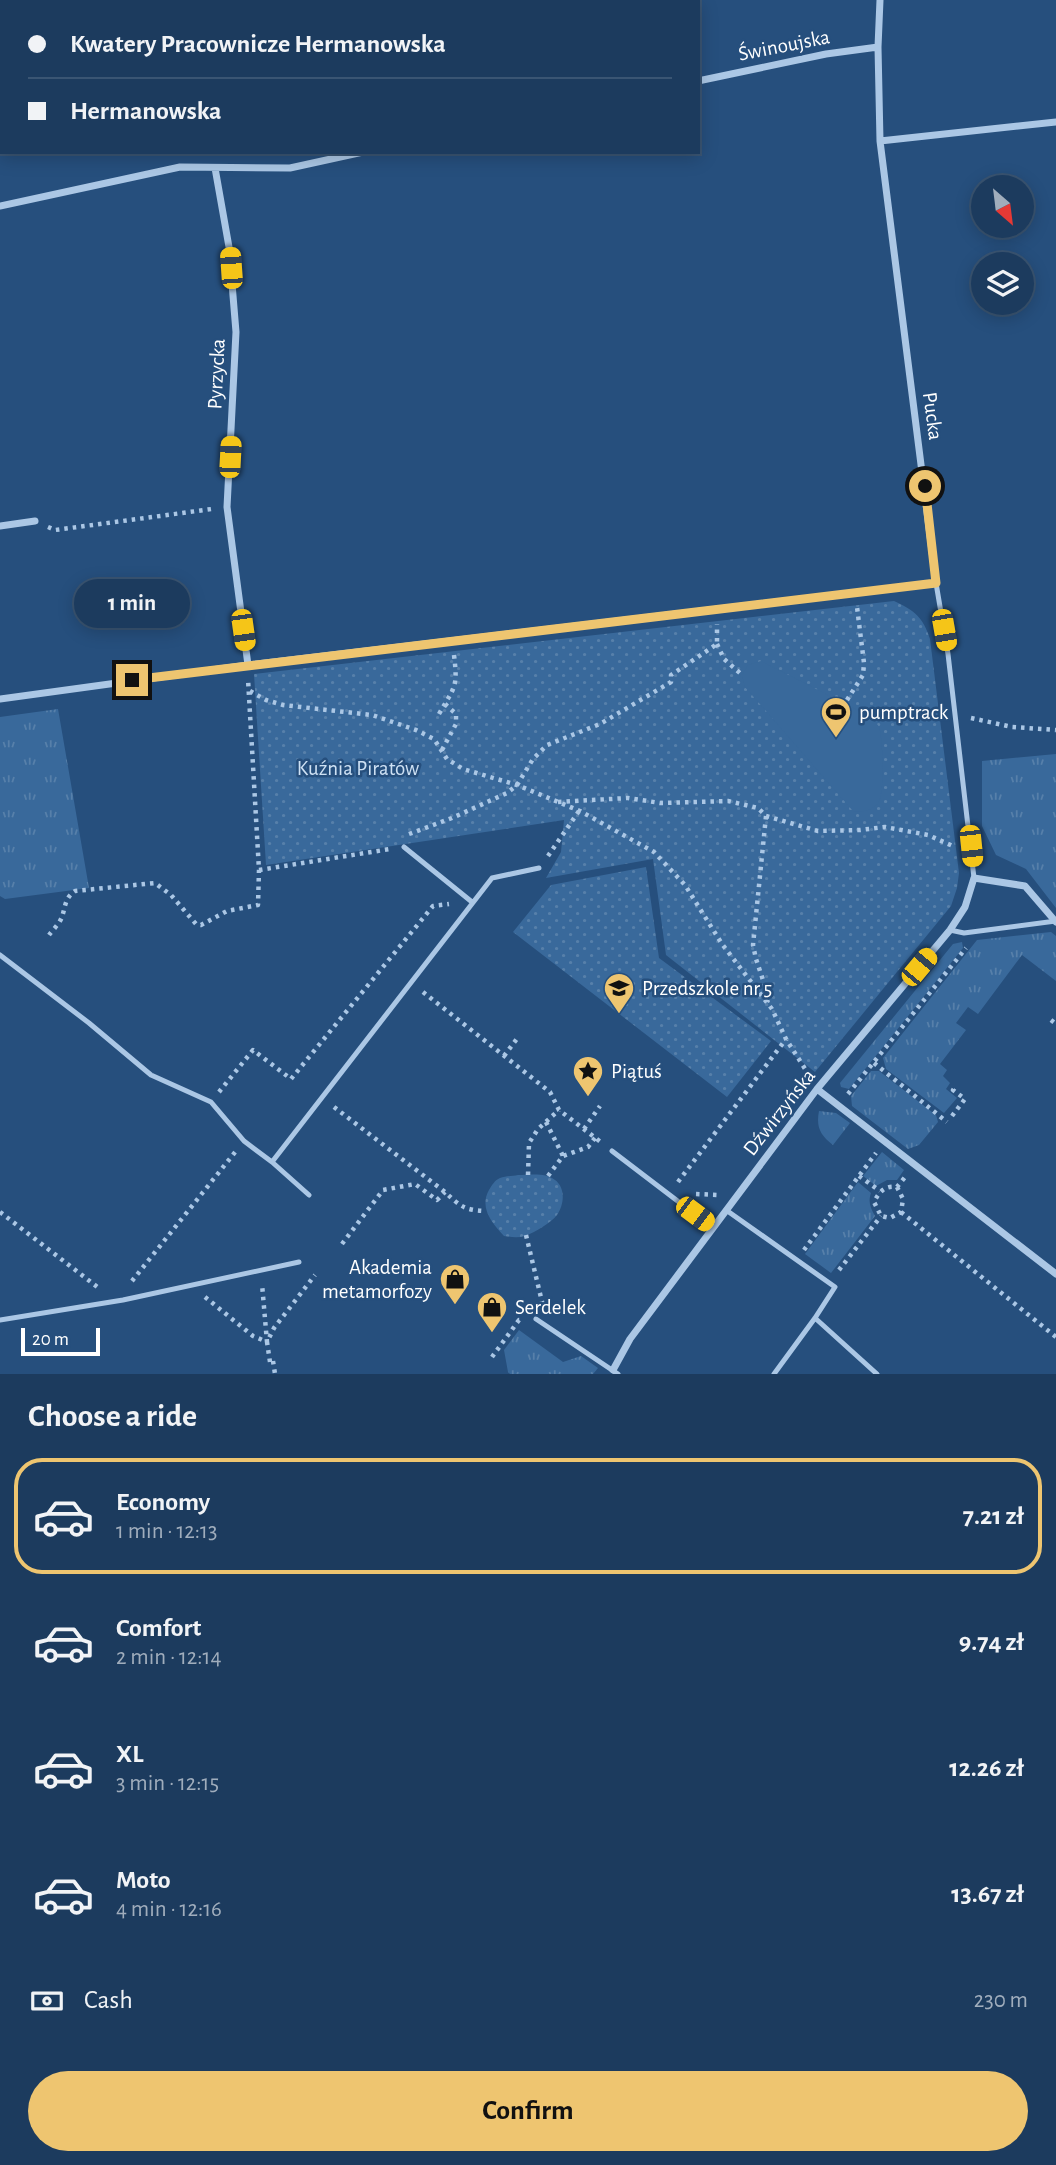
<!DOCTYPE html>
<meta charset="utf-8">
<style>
body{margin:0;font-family:"Alegreya Sans",sans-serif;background:#254264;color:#f1f3f6;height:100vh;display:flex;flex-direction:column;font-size:26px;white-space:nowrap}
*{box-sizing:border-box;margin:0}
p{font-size:23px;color:#a0adbc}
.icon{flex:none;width:38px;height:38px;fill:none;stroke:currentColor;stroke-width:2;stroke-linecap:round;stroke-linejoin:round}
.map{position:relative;height:1374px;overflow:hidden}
.sheet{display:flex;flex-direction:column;background:#1c3b5e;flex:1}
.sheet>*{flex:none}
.banner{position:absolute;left:0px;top:0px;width:700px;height:154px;box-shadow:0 4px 18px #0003,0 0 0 2px #3a5573;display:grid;align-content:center;height:154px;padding:0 28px;background:#1c3b5e}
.needle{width:46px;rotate:152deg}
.fabs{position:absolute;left:971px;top:175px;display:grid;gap:14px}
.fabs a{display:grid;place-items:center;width:63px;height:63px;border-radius:50%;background:#1c3b5e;box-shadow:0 4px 18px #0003,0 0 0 2px #3a5573;font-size:35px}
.scale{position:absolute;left:21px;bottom:18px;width:79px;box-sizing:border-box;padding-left:7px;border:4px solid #fff;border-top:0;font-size:19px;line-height:24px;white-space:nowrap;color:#fff;-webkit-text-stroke:5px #264f7d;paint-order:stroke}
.end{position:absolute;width:32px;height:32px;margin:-16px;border:9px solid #eec570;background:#111;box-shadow:0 0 0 4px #111}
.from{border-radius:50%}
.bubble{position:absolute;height:49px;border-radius:24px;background:#1c3b5e;box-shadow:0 4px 18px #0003,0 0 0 2px #3a5573;font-size:23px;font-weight:700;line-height:49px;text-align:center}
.car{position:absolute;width:21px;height:42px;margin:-21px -10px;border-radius:9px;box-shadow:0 0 5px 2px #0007;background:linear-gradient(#f5c518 24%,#345 0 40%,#f5c518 0 76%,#345 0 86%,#f5c518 0)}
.banner b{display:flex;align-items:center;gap:24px;height:66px;font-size:26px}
.banner b+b{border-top:2px solid #3a5573}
.banner i{width:18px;height:18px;background:#f1f3f6}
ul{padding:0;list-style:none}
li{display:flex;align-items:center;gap:21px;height:116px;margin:0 14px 10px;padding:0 14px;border:4px solid transparent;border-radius:28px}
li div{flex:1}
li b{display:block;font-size:26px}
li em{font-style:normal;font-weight:700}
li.active{border-color:#eec570}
li>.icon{width:63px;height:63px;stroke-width:1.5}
h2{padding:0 28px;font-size:32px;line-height:84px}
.pay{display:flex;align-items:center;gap:18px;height:77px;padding:0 28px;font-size:26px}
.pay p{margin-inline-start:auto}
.cta{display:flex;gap:14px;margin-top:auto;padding:14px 28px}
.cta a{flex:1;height:80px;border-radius:42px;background:#eec570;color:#111;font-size:28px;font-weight:700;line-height:80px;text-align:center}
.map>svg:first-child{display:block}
</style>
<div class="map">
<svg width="1056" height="1374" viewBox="0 0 1056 1374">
<defs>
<pattern id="grass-tufts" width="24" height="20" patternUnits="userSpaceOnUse" patternTransform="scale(1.75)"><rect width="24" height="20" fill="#39699b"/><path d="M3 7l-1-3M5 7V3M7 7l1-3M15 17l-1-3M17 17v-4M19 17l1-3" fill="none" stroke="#5780aa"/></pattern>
<pattern id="park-dots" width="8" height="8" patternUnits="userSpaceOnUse" patternTransform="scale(1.75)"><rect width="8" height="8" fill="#39699b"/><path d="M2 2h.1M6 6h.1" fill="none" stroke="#5780aa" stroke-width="1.8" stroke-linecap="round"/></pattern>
</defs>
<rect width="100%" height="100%" fill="#264f7d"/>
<path fill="url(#grass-tufts)" d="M58 709 89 888 5 899 0 896V717Z
M1056 754V908L1026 869 996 855 982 826V761Z
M1051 932 1056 936V981L1022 955 978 1014 968 1007 956 1023 966 1030 940 1064 947 1070 943 1076 950 1083 946 1089 957 1098 944 1113 886 1069 883 1058 977 940Z
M962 942 963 948 849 1089 841 1087 840 1083 953 944Z
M871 1071H879L936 1115 938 1122 919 1145 908 1149 852 1106 851 1096Z
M819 1111 836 1113 850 1123 833 1145C820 1135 816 1127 819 1111Z
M882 1152 904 1170 897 1180H887L876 1186 863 1176Z
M858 1182 871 1193C868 1202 870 1207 875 1216L831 1273 805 1254Z
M519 1330 563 1362 581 1356 598 1368 593 1374H510L508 1372 504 1350Z"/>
<path fill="url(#park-dots)" d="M894 601C915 611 923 617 930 639L959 873 957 888 951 906 815 1072 666 955 653 859 546 878 561 852 564 820 266 865 254 674Z
M646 867 659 958 771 1041 727 1097 513 932 551 885Z
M518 1175C530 1175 545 1172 555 1180 566 1188 564 1205 557 1215 551 1223 535 1232 525 1236 518 1238 511 1237 504 1236 492 1223 479 1208 489 1190 492 1185 495 1180 500 1178 506 1176 513 1176 518 1175Z"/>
<path fill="#39699b" d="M761 661 873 718C875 721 877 724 879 727 883 739 885 794 878 803 872 811 863 812 853 811L745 687 742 675 748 665Z"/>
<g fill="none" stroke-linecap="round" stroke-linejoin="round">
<path stroke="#abc7e5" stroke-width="4.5" stroke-dasharray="3.5 5" stroke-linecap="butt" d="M48 527 55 530 212 509
M717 644 724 659 741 674
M250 691 266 700 283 705 372 715 416 730 434 739 447 759 463 769 517 785 580 811 654 852 685 885 722 944 772 1009 786 1039 809 1075
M847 700 863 675 864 663 857 607
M439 714C455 686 458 688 454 655
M971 718 1012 727 1056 730
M442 750 456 724V714L445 704
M558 802 628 798 660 803 728 801 758 808 766 816 818 831 860 830 885 827 928 835 955 847
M766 816 753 945 756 959 769 998 767 1002
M409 834 452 818 507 793 517 785 533 759 547 745 600 724 671 682V675L717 644V624
M548 856 579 811
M259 870 390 849
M49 935C52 931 57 926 60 921 66 910 63 899 75 891L155 883 171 895 196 924 201 925 227 911 258 905 259 870 248 679
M423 992 550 1092 559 1110 602 1143
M1051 1020 1056 1024
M504 1056 519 1036
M874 1063 947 1122
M219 1092 253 1050 291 1079 433 906 449 904
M848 1094 966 948
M334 1107 445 1192C460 1206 464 1210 485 1211
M952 1116 965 1099 953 1090 956 1086
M546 1122 563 1156
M584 1129 600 1106
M528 1175 529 1143 538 1129 559 1110
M548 1176 563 1156 588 1147 595 1138
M859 1176 880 1191
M678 1182 786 1039
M897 1187 903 1199 901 1212 890 1218 881 1216 874 1202C879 1192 885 1185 897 1187L906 1176
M696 1194 719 1195
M0 1212 100 1289
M901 1212 1056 1337
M526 1235 543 1306
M342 1244 383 1190 415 1184 437 1200 445 1192
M804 1250 876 1153
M839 1270 881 1216
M132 1281 236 1151
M205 1297 253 1336 267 1342 262 1284
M492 1357 519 1320H521
M273 1361 275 1374
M270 1362 267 1342 274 1328 315 1275"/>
<path stroke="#abc7e5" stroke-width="5" d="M248 0V2
M936 583 948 654 974 878
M404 847 472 902
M950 930 964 933 1056 921
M0 955 89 1023 151 1075 211 1102 244 1141 272 1162 309 1195
M612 1151 713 1228
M272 1162 492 878 539 868
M726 1210 835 1287 815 1318 774 1374
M815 1318 877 1374
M536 1319 618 1374
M0 1320 123 1300 299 1262"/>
<path stroke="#abc7e5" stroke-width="7" d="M698 81 826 54 878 47
M880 141 1056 122
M215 168 229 247 236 332 227 507 248 665
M0 206 180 167 290 168 363 152
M0 526 35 521
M0 699 248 665 936 583 880 141 878 47 880 0
M817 1089 1056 1274
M613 1370 630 1339 817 1089 950 930 965 907 974 878 1025 886 1056 922"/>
</g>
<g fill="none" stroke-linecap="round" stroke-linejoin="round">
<path stroke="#eec570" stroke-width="9" d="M132 680 936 583 925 486"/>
</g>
<defs>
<g id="stadium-pin" transform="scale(1.575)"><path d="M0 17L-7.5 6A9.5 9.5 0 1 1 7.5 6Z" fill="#eec570" stroke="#264f7d"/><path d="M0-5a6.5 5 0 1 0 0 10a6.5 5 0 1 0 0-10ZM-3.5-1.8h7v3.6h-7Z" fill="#111"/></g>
<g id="school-pin" transform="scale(1.575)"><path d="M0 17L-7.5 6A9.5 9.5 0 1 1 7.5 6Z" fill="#eec570" stroke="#264f7d"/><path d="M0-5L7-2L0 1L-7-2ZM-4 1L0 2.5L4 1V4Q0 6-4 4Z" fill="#111"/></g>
<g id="sight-pin" transform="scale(1.575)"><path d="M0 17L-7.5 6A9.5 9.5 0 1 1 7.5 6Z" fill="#eec570" stroke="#264f7d"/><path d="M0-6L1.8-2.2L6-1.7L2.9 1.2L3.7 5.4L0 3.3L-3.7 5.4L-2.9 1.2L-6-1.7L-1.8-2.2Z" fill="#111"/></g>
<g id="shop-pin" transform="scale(1.575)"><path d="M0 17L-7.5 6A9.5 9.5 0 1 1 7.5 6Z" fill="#eec570" stroke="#264f7d"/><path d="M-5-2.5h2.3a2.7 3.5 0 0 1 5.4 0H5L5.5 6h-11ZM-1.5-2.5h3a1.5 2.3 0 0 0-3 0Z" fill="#111"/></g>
</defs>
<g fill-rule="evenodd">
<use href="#stadium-pin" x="836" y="712"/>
<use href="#school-pin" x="619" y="988"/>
<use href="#sight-pin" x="588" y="1071"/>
<use href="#shop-pin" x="455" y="1279"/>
<use href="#shop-pin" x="492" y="1307"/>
</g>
<g text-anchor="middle" stroke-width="5" stroke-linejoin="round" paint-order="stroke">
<g font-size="21" fill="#fff" stroke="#264f7d">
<text transform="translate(784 45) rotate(-11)" y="7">Świnoujska</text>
<text transform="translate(216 374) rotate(-87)" y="7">Pyrzycka</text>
<text transform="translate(933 416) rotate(82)" y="7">Pucka</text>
<text transform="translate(779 1112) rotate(-52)" y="7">Dźwirzyńska</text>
</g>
<g font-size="21" fill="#fff" stroke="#264f7d" text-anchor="start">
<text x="859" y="719">pumptrack</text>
<text x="642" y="995">Przedszkole nr 5</text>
<text x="611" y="1078">Piątuś</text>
<text x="432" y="1274" text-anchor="end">Akademia<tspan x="432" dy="24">metamorfozy</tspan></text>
<text x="515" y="1314">Serdelek</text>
</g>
<g font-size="21" fill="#cee1f4" stroke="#264f7d">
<text x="358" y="775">Kuźnia Piratów</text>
</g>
</g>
</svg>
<div class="fabs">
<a><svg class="needle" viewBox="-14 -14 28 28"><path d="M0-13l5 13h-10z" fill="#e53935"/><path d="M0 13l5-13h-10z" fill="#a0adbc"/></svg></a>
<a><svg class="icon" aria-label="layers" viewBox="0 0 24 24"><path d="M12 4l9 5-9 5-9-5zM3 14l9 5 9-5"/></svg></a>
</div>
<div class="scale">20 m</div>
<i class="end from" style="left:925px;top:486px"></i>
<i class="end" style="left:132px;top:680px"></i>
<div class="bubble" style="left:74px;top:579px;width:116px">1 min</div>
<i class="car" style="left:231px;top:268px;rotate:356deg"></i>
<i class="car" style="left:230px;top:457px;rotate:3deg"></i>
<i class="car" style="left:243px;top:630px;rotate:172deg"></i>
<i class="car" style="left:944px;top:630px;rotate:170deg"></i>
<i class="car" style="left:971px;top:846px;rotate:174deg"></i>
<i class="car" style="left:919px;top:967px;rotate:40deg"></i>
<i class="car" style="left:695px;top:1214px;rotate:127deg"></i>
<div class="banner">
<b><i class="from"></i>Kwatery Pracownicze Hermanowska</b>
<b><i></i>Hermanowska</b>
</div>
</div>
<section class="sheet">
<h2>Choose a ride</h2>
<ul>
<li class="active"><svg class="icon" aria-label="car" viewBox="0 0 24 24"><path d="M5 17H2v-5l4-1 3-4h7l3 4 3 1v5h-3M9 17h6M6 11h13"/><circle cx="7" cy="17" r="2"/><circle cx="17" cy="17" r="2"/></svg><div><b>Economy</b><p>1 min · 12:13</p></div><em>7.21 zł</em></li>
<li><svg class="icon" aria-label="car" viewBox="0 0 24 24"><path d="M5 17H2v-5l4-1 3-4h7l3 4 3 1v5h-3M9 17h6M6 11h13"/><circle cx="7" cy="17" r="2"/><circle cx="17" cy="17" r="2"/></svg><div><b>Comfort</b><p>2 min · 12:14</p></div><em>9.74 zł</em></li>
<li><svg class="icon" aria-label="car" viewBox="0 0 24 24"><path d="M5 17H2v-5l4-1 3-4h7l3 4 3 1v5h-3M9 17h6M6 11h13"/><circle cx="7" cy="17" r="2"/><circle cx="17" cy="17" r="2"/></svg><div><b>XL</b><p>3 min · 12:15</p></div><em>12.26 zł</em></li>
<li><svg class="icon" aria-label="car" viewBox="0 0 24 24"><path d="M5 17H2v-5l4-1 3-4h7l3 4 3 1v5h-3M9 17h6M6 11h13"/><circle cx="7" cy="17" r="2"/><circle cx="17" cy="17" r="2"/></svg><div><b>Moto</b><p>4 min · 12:16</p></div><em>13.67 zł</em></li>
</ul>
<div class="pay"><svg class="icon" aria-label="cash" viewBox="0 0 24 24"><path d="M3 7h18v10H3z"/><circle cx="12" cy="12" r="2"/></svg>Cash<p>230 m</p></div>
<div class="cta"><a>Confirm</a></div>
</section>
